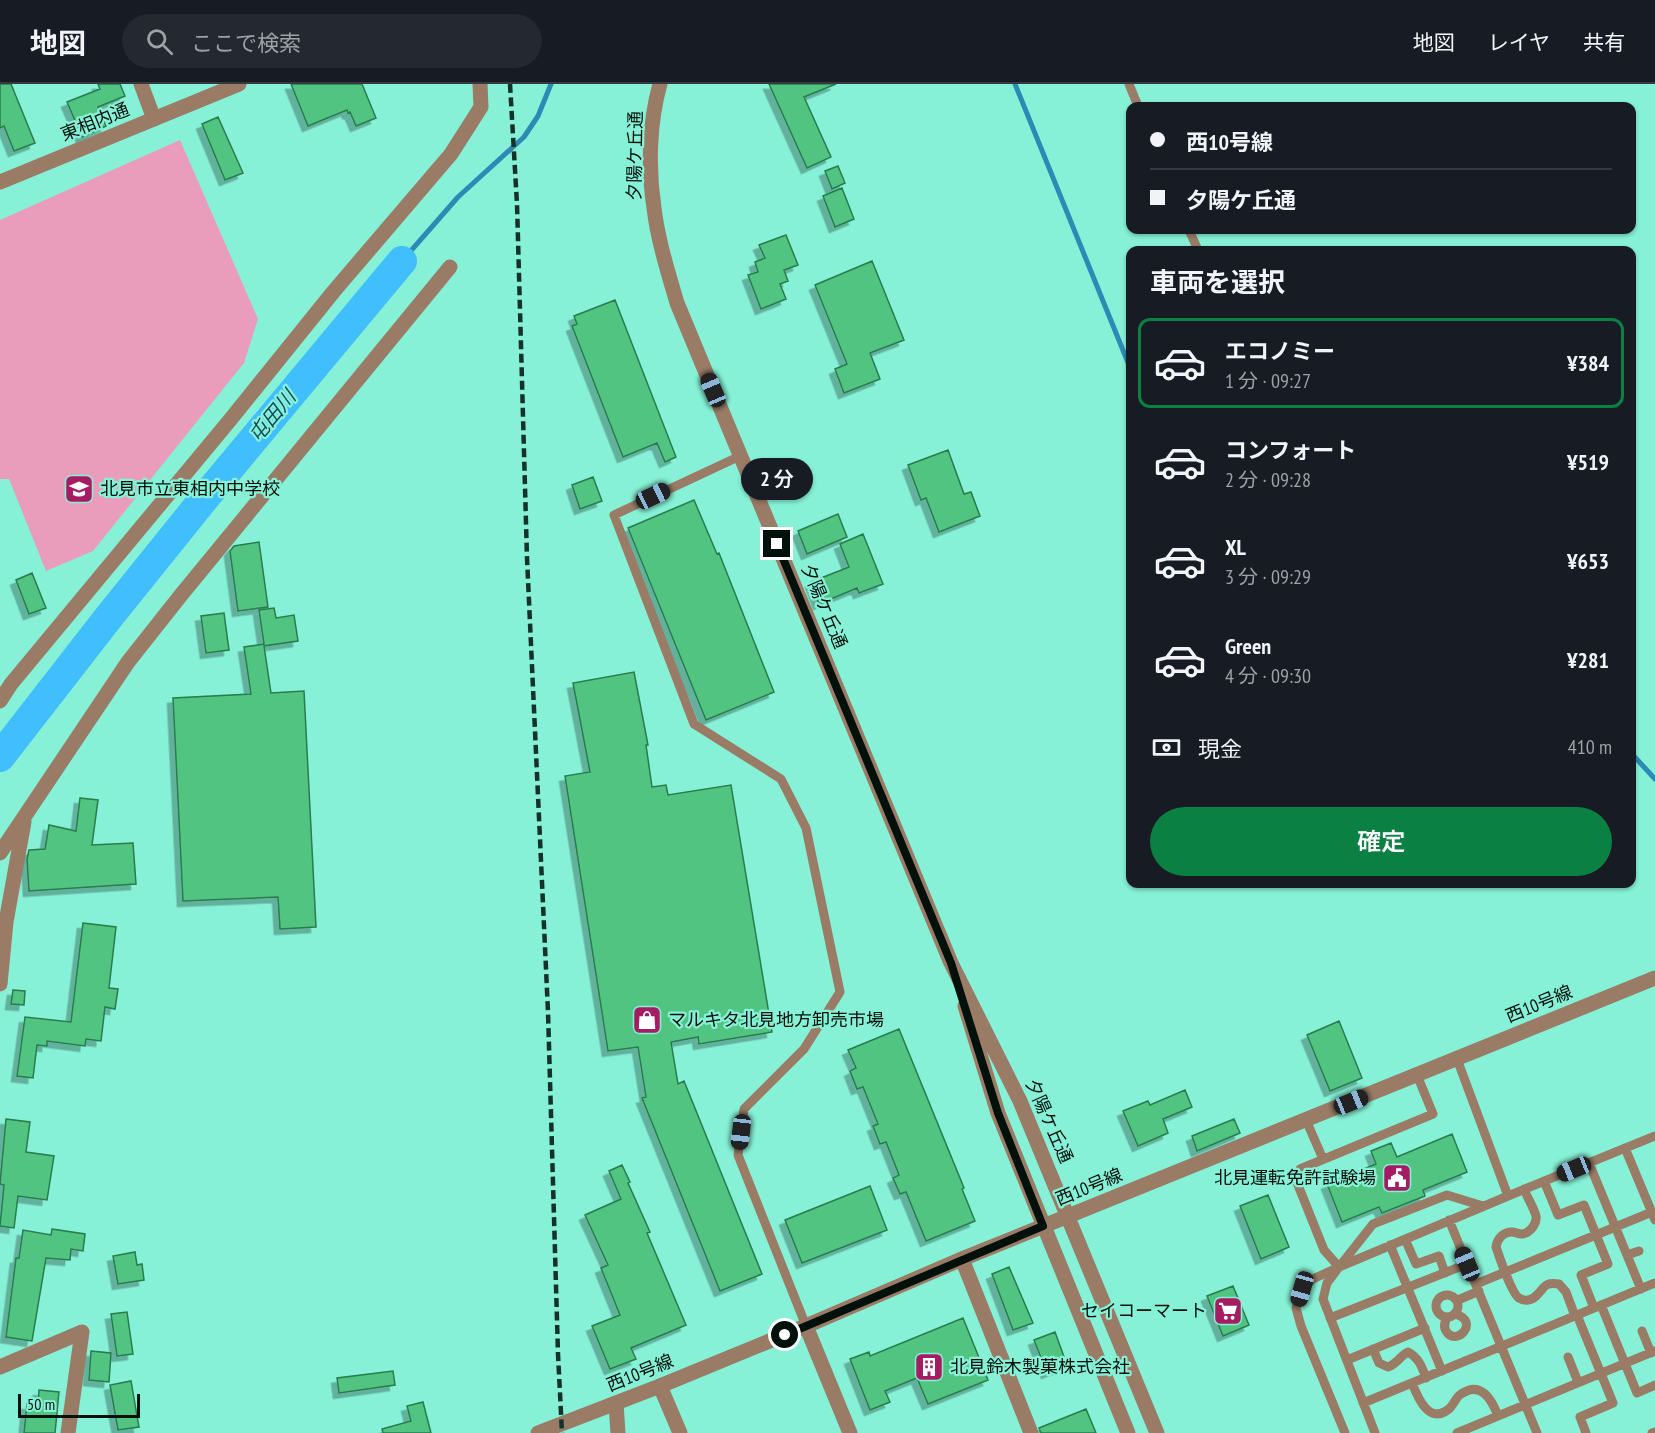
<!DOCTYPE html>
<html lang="ja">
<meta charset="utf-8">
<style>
body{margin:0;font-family:"PT Sans Narrow","Noto Sans JP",sans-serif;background:#242831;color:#f1f3f6;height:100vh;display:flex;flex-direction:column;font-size:22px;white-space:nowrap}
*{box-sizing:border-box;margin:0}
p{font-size:20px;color:#9ea1a6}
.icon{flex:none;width:33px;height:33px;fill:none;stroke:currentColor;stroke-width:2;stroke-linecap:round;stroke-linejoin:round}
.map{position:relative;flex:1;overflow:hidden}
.details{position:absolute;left:1126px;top:162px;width:510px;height:642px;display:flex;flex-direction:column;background:#171b24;border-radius:12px;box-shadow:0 2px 4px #0004}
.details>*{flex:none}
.guide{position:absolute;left:1126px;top:18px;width:510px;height:132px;border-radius:12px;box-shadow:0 2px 4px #0004;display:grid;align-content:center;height:132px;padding:0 24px;background:#171b24}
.scale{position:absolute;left:18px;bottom:15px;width:122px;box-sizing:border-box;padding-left:6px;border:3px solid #00100b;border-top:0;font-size:16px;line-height:21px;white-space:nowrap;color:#00100b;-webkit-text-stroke:4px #86f1d6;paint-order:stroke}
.end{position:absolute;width:27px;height:27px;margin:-14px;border:8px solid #00100b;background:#fff;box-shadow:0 0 0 3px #fff}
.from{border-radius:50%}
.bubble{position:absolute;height:42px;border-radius:21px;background:#171b24;box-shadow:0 2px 4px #0004;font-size:20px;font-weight:600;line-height:42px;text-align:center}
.car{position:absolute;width:18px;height:36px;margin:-18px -9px;border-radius:8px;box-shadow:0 0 4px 2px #0007;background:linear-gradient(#222 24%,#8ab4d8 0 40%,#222 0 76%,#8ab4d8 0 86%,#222 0)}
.guide b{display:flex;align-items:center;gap:21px;height:57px;font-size:22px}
.guide b+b{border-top:2px solid #363941}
.guide i{width:15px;height:15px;background:#f1f3f6}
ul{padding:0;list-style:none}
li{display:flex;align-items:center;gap:18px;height:90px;margin:0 12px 9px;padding:0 12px;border:3px solid transparent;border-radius:12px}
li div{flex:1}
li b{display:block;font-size:22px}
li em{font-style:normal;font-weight:600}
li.selected{border-color:#0b8043}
li>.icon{width:54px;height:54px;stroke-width:1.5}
h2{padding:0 24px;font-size:27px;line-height:72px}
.pay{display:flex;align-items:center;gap:15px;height:66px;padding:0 24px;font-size:22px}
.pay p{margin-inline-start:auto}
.button{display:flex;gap:12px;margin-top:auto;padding:12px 24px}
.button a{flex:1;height:69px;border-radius:36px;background:#0b8043;color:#fff;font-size:24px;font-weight:600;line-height:69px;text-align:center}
header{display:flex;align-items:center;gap:36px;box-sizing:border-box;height:84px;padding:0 30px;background:#171b24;border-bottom:2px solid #363941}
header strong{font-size:28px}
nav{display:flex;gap:33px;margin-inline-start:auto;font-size:21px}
.search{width:420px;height:54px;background:#242831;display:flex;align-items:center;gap:15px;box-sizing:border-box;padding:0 21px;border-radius:33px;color:#9ea1a6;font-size:22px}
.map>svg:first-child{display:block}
</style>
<header>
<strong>地図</strong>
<div class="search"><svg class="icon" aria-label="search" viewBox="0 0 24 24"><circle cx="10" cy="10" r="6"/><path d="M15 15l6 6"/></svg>ここで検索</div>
<nav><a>地図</a><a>レイヤ</a><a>共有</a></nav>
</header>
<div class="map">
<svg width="1655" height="1349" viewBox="0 0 1655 1349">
<defs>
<filter id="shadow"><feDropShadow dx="-5.5" dy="5.5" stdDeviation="0" flood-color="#0004"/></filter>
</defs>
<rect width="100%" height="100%" fill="#86f1d6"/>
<path fill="#ea9dba" d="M180 56 258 235 244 279 93 467 46 487 9 395H0V136Z"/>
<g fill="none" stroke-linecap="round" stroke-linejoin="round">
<path stroke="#2d8ab5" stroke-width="5" d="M1015 0 1131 286
M402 177 458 113 524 53 538 32 551 0
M1632 670 1655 695"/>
<path stroke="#40befe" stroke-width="30" d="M0 673 108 534 207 411 402 177"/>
</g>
<path fill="#51c482" stroke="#297b4e" stroke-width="1.5" filter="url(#shadow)" d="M0 0H11L35 59 14 67 4 42 0 44Z
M98 0H120L125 12 98 23 106 42 82 53 67 18 100 5Z
M291 0H362L376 34 356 42 350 28 348 29 347 26 308 42Z
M769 0H836L804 13 831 73 807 84Z
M218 33 243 89 225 96 202 40Z
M838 82 845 99 832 105 825 87Z
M842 104 854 135 835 143 823 112Z
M786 151 798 181 784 186 788 197 780 200 786 215 761 225 748 191 758 188 755 178 765 174 759 161Z
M872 177 904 256 870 269 880 295 844 309 835 285 847 280 815 201Z
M615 216 676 373 665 378 657 359 623 373 572 242 577 240 574 232Z
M948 366 964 410 971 408 980 432 939 448 926 414 921 416 908 381Z
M593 393 602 417 580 425 572 401Z
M694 416 717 470 719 469 774 608 706 636 628 444Z
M838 430 847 453 807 470 798 447Z
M863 450 883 500 859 509 857 504 819 520 811 498 849 483 840 460Z
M259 458 268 523 238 527 230 467 234 462Z
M32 489 46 524 29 530 16 496Z
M274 524 276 534 294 531 298 557 264 562 271 609 304 607 316 843 280 845 278 813 183 817 173 614 251 610 244 563 264 560 259 526Z
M224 529 229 566 206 569 201 532Z
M634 588 648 661H646L652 703 666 701 668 711 731 701 772 948 699 960 698 953 671 958 678 1000 684 997 762 1190 720 1207 642 1014 646 1013 638 963 608 967 565 692 590 688 573 599Z
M80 714 98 716 92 761 133 759 136 800 29 807 27 775 29 766 45 765 49 741 76 747Z
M83 839 116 843 109 904 118 905 115 925 105 923 101 957 86 955 85 962 47 957V962L37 961 33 994 17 992 25 933 71 938Z
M13 906 25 907 24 921 11 920Z
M1339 937 1362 994 1330 1007 1307 951Z
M899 945 964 1104 962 1105 975 1137 926 1157 906 1108 900 1110 893 1094 899 1091 886 1058 880 1060 873 1042 878 1040 863 1003 857 1005 850 987 856 984 848 966Z
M1185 1006 1192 1023 1163 1035 1168 1049 1138 1062 1123 1027 1148 1017 1150 1021Z
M6 1035 30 1038 26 1068 54 1072 47 1116 18 1112 14 1144 0 1142 4 1101 0 1100Z
M1234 1035 1240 1049 1197 1067 1192 1052Z
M1452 1050 1467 1088 1423 1106 1425 1112 1382 1129 1379 1123 1342 1138 1327 1100 1376 1080 1371 1067 1391 1059 1397 1073Z
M622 1081 630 1098 628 1099 650 1148 647 1149 686 1241 631 1264 636 1275 610 1285 592 1242 620 1231 601 1184 608 1181 585 1131 621 1115 609 1087Z
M870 1102 887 1146 802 1179 785 1136Z
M1268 1111 1289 1163 1261 1175 1240 1122Z
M52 1145 85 1150 83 1167 71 1165 70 1176 46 1174 32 1257 6 1253 16 1174H19L23 1146 51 1151Z
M135 1168 137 1181 142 1180 144 1196 118 1200 113 1172Z
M1009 1183 1033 1239 1013 1246 992 1190Z
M1233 1202 1249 1241 1223 1252 1207 1212Z
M127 1228 133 1270 117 1272 111 1230Z
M963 1234 988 1296 928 1320 917 1294 885 1307 890 1318 870 1326 850 1275 869 1268 870 1272Z
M1055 1248 1067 1281 1047 1289 1034 1256Z
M91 1267 111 1269 109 1298 89 1296Z
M393 1287 395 1301 339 1309 337 1294Z
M131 1297 139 1343 118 1346 110 1301Z
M39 1306 59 1308 55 1349H24L27 1320 38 1321Z
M423 1318 431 1349H383L382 1345 411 1337 407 1322Z
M1086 1325 1096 1349H1041L1039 1344Z"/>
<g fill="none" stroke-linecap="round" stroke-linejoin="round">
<path stroke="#997b66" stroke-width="9" d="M1129 0 1138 22
M1189 146 1198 166
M740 372 614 431 694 640 781 695 806 744 840 908 804 965 744 1025 738 1071 806 1242
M1457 975 1508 1112
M1306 1036 1323 1075
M1625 1064 1655 1136
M1589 1079 1641 1205
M1544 1097 1558 1131 1584 1121 1608 1180 1581 1191 1594 1224
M1524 1105C1527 1113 1534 1124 1536 1132 1537 1140 1530 1149 1522 1150 1518 1150 1515 1148 1512 1148 1503 1148 1497 1155 1496 1163 1499 1172 1512 1210 1519 1214 1525 1218 1532 1216 1536 1212 1546 1202 1544 1198 1559 1200L1566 1208 1575 1232
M1449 1136 1537 1349
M1405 1155 1416 1180 1439 1172 1445 1189
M1390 1161 1442 1287
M1627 1171 1639 1167
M1339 1183 1324 1166 1296 1096 1300 1085 1433 1030 1417 991
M1476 1200 1652 1128
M1436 1222a11 11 0 1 1 22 0a11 11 0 1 1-22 0Z
M1458 1216 1479 1207
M1601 1221 1637 1309 1655 1301
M1577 1231 1613 1319 1580 1333 1586 1349
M1447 1233C1445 1238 1443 1242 1446 1247 1456 1264 1481 1237 1455 1230
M1330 1234 1467 1180
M1642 1247 1651 1269
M1373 1265 1379 1279 1388 1283C1397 1280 1400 1272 1408 1268 1419 1274 1422 1283 1426 1294
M1568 1273 1578 1298
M1347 1276 1425 1244
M1412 1299C1418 1314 1429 1342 1450 1324 1454 1320 1456 1313 1461 1310 1481 1296 1492 1316 1498 1332
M1363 1319 1655 1199
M1345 1349 1301 1242 1296 1224 1302 1205 1313 1195 1339 1183 1373 1140 1447 1111 1483 1122
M1375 1349 1323 1215 1327 1199 1339 1183 1508 1112 1655 1052
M1457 1349 1655 1267
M1652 1349 1655 1348"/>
<path stroke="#997b66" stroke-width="15" d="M141 0 154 35
M0 617 11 600 230 336 334 207 451 70 481 23 480 0
M0 769 128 578 181 511 450 183
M0 900 6 838 24 738
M962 1175 1031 1349
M806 1242 850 1349
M0 1283 82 1248
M660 1302 680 1349
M616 1319 618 1349
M68 1349 82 1248"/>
<path stroke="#997b66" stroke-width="15" d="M660 0C649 39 648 84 654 124 658 157 668 188 677 219L951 879 1020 1017 1157 1349
M0 98 239 0
M965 922 998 1029 1128 1349
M538 1349 660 1302 806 1242 962 1175 1655 894"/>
<path stroke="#14322a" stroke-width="4.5" stroke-dasharray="9 4.5" stroke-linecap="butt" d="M510 0 517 120 527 474 548 928 558 1270 562 1349"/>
</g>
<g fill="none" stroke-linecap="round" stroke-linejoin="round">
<path stroke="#00100b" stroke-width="8" d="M777 460 951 879 998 1029 1043 1142 785 1251"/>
</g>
<defs>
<g id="school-square" transform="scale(1.5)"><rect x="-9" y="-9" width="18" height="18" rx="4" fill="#a51c63" stroke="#86f1d6"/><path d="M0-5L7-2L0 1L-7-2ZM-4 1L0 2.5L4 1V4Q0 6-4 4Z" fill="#fff"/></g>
<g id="shop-square" transform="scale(1.5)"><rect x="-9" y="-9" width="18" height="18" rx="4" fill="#a51c63" stroke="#86f1d6"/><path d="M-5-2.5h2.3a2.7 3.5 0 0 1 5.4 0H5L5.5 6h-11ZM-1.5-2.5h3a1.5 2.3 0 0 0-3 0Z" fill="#fff"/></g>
<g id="civic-square" transform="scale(1.5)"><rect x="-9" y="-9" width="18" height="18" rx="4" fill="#a51c63" stroke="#86f1d6"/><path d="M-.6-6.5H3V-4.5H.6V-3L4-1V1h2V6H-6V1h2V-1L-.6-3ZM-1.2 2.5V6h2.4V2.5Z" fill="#fff"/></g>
<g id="supermarket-square" transform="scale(1.5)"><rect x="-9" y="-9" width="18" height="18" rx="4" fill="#a51c63" stroke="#86f1d6"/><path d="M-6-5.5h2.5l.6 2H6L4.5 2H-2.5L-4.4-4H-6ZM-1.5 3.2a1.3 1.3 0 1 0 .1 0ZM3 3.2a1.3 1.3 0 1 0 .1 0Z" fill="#fff"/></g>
<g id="building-square" transform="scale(1.5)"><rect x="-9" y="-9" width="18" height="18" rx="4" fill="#a51c63" stroke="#86f1d6"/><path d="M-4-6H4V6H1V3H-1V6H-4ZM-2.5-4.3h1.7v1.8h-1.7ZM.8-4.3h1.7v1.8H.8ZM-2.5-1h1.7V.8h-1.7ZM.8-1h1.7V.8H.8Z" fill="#fff"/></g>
</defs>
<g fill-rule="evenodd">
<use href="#school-square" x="79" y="405"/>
<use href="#shop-square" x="647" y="936"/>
<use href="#civic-square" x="1397" y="1094"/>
<use href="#supermarket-square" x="1228" y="1227"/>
<use href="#building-square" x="929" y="1283"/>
</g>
<g text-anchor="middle" stroke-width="4.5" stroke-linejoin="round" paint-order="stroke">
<g font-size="18" fill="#00100b" stroke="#86f1d6">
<text transform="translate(95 38) rotate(-22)" y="6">東相内通</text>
<text transform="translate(635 72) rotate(-89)" y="6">夕陽ケ丘通</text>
<text transform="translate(824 522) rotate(67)" y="6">夕陽ケ丘通</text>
<text transform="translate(1539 920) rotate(-22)" y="6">西10号線</text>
<text transform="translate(1049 1037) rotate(66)" y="6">夕陽ケ丘通</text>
<text transform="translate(1089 1103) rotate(-22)" y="6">西10号線</text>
<text transform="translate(640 1289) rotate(-22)" y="6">西10号線</text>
</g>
<g font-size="18" fill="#00100b" stroke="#86f1d6" text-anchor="start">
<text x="100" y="411">北見市立東相内中学校</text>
<text x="668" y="942">マルキタ北見地方卸売市場</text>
<text x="1376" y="1100" text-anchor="end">北見運転免許試験場</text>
<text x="1207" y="1233" text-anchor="end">セイコーマート</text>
<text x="950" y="1289">北見鈴木製菓株式会社</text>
</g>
<g font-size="20" font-style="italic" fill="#144761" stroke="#86f1d6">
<text transform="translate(272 332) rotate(-50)" y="7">屯田川</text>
</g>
</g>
</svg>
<div class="scale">50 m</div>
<i class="end from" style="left:785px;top:1251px"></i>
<i class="end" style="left:777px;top:460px"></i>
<div class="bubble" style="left:741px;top:374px;width:72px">2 分</div>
<i class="car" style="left:713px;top:306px;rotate:337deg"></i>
<i class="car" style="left:653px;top:412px;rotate:65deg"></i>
<i class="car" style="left:1351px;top:1018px;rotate:68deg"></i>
<i class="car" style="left:741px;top:1048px;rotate:187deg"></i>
<i class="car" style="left:1574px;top:1085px;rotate:248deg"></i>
<i class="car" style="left:1467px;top:1180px;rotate:337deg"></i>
<i class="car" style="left:1302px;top:1205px;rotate:196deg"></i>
<div class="guide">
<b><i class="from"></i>西10号線</b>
<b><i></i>夕陽ケ丘通</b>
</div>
<section class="details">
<h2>車両を選択</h2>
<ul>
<li class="selected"><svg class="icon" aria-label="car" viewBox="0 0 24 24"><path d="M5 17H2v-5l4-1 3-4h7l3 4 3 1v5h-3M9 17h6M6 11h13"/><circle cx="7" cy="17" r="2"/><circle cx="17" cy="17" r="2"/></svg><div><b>エコノミー</b><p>1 分 · 09:27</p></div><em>¥384</em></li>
<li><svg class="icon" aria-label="car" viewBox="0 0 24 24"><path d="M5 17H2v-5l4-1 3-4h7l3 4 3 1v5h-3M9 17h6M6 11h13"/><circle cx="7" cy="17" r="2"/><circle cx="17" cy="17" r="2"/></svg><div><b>コンフォート</b><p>2 分 · 09:28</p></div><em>¥519</em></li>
<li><svg class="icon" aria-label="car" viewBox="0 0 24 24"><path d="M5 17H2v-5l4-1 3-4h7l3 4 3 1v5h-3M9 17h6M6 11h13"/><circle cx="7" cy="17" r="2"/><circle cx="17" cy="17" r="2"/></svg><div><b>XL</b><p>3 分 · 09:29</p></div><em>¥653</em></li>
<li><svg class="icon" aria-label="car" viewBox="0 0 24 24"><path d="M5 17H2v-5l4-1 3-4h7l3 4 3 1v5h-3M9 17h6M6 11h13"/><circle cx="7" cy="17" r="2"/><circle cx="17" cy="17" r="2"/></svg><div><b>Green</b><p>4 分 · 09:30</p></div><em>¥281</em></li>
</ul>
<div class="pay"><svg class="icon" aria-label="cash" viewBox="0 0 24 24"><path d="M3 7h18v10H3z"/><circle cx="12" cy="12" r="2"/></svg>現金<p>410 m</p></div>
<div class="button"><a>確定</a></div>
</section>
</div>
